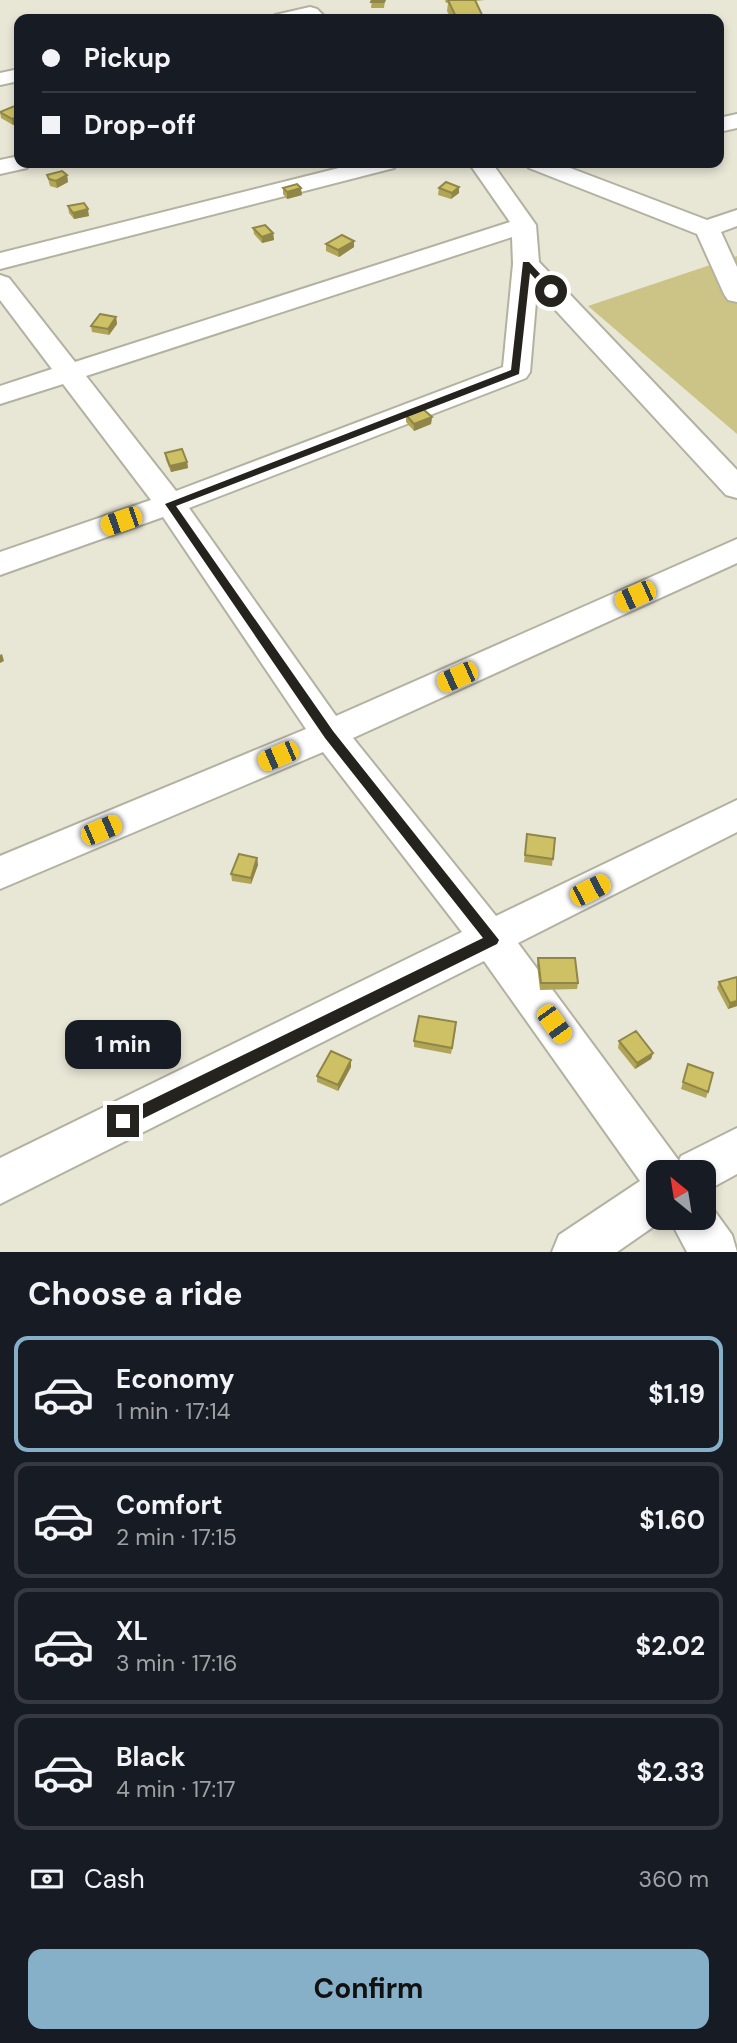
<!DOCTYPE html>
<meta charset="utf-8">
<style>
body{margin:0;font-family:"DM Sans",sans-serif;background:#242831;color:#f1f3f6;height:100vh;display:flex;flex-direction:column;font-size:26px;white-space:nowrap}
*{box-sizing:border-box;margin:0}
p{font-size:23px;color:#9ea1a6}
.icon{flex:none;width:38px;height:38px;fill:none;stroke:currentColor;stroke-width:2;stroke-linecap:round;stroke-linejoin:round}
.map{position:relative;height:1252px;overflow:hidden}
.drawer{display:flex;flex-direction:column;background:#171b24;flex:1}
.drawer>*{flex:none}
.banner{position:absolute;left:14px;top:14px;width:710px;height:154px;border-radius:14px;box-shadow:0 4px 10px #0003;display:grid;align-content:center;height:154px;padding:0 28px;background:#171b24}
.needle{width:46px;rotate:330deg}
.controls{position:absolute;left:646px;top:1160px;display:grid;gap:14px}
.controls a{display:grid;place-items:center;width:70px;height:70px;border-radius:14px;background:#171b24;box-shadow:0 4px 10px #0003;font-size:35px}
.end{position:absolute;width:32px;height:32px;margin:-16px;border:9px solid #24231d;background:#fff;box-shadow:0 0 0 4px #fff}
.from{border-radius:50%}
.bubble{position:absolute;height:49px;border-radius:14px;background:#171b24;box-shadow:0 4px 10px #0003;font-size:23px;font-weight:700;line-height:49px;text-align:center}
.car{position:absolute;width:21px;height:42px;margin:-21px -10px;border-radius:9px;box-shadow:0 0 5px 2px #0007;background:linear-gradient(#f5c518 24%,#345 0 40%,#f5c518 0 76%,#345 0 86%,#f5c518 0)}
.banner b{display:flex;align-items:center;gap:24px;height:66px;font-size:26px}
.banner b+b{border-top:2px solid #363941}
.banner i{width:18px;height:18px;background:#f1f3f6}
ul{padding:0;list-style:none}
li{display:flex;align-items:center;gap:21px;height:116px;margin:0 14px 10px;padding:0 14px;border:4px solid #363941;border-radius:14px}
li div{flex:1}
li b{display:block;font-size:26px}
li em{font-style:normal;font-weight:700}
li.selected{border-color:#86b0c8}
li>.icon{width:63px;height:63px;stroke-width:1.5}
h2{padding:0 28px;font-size:32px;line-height:84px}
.pay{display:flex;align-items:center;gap:18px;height:77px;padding:0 28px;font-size:26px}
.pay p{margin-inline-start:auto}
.primary-button{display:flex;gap:14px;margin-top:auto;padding:14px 28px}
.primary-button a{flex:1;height:80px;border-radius:14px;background:#86b0c8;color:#111;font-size:28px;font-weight:700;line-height:80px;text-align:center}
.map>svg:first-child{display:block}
</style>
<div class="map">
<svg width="737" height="1252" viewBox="0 0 737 1252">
<rect width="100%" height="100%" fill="#e8e6d5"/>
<path fill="#ccc487" d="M737 256V434L588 306Z"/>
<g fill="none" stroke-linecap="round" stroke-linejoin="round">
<g stroke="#b3b1a0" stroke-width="4">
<path id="street" d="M310 7 317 9 327 19H272L275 15Z
M19 69V81L0 85V73Z
M737 114V128L719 132V118Z
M19 156V163H30L27 168 0 174V160Z
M359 163H398L394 168 0 269V253Z
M469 163H492L536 225 539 262 737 470V498L726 495 537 290 530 372 526 378 189 508 336 716 737 539V563L353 738 496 916 737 800V832L518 943 679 1161 681 1156 737 1128V1174L704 1192V1172H658V1218H666L617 1252H552L559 1235 640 1181 484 961 0 1204V1158L462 932 323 752 0 889V856L306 729 163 517 0 575V552L151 500 63 384 0 404V386L52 369 0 300V275L9 278 75 362 510 222ZM512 237 513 264 503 367 176 491 86 376Z
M525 163H557L707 220 737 210V226L721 232 737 267V302L728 300 724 294 697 234 529 168Z
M704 1200 708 1202 732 1235 737 1252H687L669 1218H704Z"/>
</g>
<use href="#street" fill="#fff" fill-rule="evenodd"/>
</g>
<path fill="#b0a557" d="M372 0H385L384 8H371Z
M445 0H485L475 1 484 19H451L447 11 448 3H446Z
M19 106V123L13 125 1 118 0 112Z
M67 163H86L75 168 68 167Z
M47 175H67L68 182 57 188 50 186Z
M283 188 302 195 287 199 283 194Z
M439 188 459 193 451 199 438 195Z
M68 206 89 216 74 219 69 213Z
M253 228 273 233 274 240 262 243 254 234Z
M354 241V247L339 257 326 251V244Z
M116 317 117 324 109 335 92 332 91 326Z
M406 415 432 417 431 424 414 431 406 422Z
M165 453 187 462 188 468 171 472 166 460Z
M527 834 555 838 552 866 524 862Z
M257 858 258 865 251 884 232 881 231 874Z
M538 958 578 983 577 989 540 990 537 965Z
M737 977V1006L728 1009 717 988 719 982Z
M456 1028 451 1054 414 1047V1041Z
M619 1041 653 1053 651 1059 635 1069 618 1048Z
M688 1064 708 1092 706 1098 681 1089Z
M351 1067 338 1091 317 1082V1076Z"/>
<path fill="#908647" d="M19 116V123L13 125 12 119Z
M74 163H86L75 168Z
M178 163H206L178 168Z
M67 175 68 182 57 188 56 181Z
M459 187V193L451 199 452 193Z
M301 188 302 195 287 199V192Z
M88 209 89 216 74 219 73 213Z
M273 233 274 240 262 243V237Z
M354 241V247L339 257 338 250Z
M116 317 117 324 109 335 108 329Z
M432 417 431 424 414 431V424Z
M187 462 188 468 171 472 170 466Z
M2 654 4 661 0 663V655Z
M257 858 258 865 251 884V878Z
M737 1001V1006L728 1009 730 1003Z
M653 1053 651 1059 635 1069 637 1063Z
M351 1060V1067L338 1091V1085Z"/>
<path fill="#cdc065" stroke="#908647" stroke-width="2" d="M372 0H385L384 2H371Z
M448 0H475L484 19H457Z
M360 16 373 17V19H359Z
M17 105 19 106V116L12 119 0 112Z
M62 171 67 175 56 181 49 179 47 175Z
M446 182 459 187 452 193 439 188Z
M297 184 301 188 287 192 283 188Z
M84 203 88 209 73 213 68 206Z
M265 225 273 233 262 237 253 228Z
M342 235 354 241 338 250 326 244Z
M100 314 116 317 108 329 91 326Z
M423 409 432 417 414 424 406 415Z
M182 449 187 462 170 466 165 453Z
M527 834 555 838 553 859 525 855Z
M239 854 257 858 251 878 231 874Z
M538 958H575L578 983H541Z
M737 977V1001L730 1003 719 982Z
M419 1016 456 1022 452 1048 414 1041Z
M636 1031 653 1053 637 1063 619 1041Z
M331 1051 351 1060 338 1085 317 1076Z
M688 1064 713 1073 708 1092 683 1082Z"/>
<path fill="#24231d" d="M523 262H529L556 291 548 293 530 273 519 374 176 506 333 731 499 940 497 944 128 1126H118V1116L483 938 325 738 165 504 511 370Z"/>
</svg>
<div class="controls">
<a><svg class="needle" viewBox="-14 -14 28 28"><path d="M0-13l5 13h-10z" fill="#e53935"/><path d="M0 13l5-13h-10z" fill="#9ea1a6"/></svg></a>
</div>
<i class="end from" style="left:551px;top:291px"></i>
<i class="end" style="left:123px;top:1121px"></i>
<div class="bubble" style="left:65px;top:1020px;width:116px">1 min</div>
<i class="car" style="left:121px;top:521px;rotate:251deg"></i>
<i class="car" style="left:635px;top:596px;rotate:246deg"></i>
<i class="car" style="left:457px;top:677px;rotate:246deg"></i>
<i class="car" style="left:278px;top:756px;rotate:247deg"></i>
<i class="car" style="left:101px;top:830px;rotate:67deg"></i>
<i class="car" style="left:590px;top:890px;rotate:63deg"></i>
<i class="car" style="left:554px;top:1024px;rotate:144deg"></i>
<div class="banner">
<b><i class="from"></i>Pickup</b>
<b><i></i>Drop-off</b>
</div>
</div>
<section class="drawer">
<h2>Choose a ride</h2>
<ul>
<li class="selected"><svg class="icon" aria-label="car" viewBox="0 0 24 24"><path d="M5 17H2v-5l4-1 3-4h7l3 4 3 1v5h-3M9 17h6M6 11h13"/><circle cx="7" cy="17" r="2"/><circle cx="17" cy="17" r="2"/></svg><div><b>Economy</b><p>1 min · 17:14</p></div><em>$1.19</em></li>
<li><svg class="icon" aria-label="car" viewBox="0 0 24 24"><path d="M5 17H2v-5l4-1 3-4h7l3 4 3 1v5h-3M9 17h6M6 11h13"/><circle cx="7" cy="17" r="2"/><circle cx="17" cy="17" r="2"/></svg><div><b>Comfort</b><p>2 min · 17:15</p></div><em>$1.60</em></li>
<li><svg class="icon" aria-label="car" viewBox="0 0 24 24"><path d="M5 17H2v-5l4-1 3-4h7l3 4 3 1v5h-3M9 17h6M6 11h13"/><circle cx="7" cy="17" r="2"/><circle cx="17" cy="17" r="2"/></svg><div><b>XL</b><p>3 min · 17:16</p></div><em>$2.02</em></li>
<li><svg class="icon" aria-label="car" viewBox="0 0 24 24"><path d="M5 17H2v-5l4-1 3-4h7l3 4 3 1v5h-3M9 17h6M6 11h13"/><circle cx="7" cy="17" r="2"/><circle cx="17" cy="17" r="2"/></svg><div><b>Black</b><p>4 min · 17:17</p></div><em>$2.33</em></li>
</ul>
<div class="pay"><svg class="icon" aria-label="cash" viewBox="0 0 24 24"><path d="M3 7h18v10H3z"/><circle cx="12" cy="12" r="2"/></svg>Cash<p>360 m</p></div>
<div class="primary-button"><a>Confirm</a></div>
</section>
